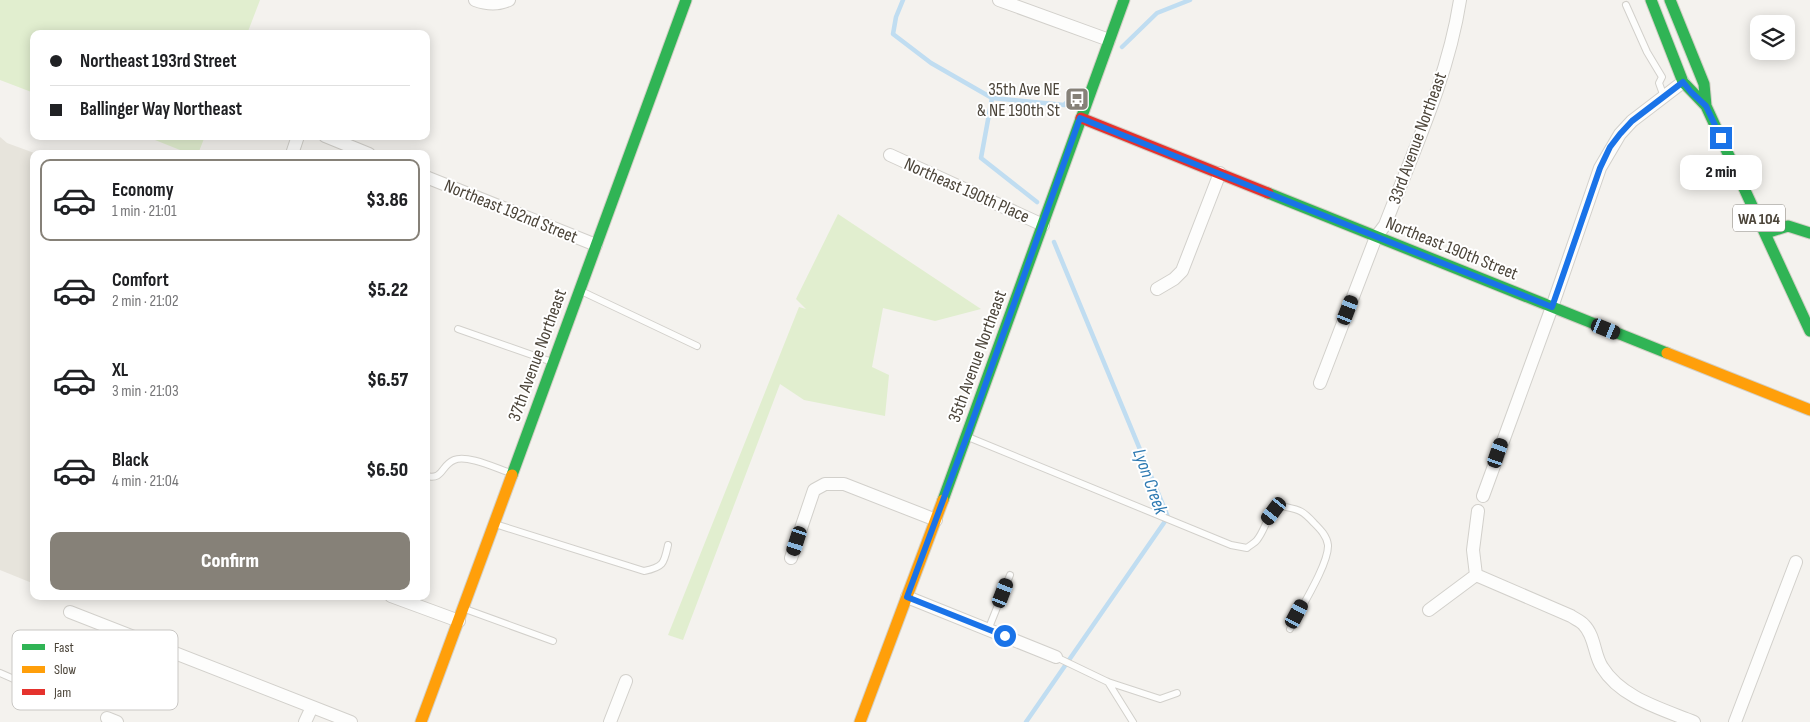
<!DOCTYPE html>
<meta charset="utf-8">
<style>
body{margin:0;font-family:"Sofia Sans Condensed",sans-serif;background:#f6f6f6;color:#202124;height:100vh;display:flex;flex-direction:column;font-size:19px;white-space:nowrap}
*{box-sizing:border-box;margin:0}
p{font-size:16px;color:#757577}
.icon{flex:none;width:28px;height:28px;fill:none;stroke:currentColor;stroke-width:2;stroke-linecap:round;stroke-linejoin:round}
.map{position:relative;flex:1;overflow:hidden}
.drawer{position:absolute;left:30px;top:150px;width:400px;height:450px;display:flex;flex-direction:column;background:#fff;border-radius:10px;box-shadow:0 2px 12px #0003}
.drawer>*{flex:none}
.guide{position:absolute;left:30px;top:30px;width:400px;height:110px;border-radius:10px;box-shadow:0 2px 12px #0003;display:grid;align-content:center;height:110px;padding:0 20px;background:#fff}
.controls{position:absolute;left:1750px;top:15px;display:grid;gap:10px}
.controls a{display:grid;place-items:center;width:45px;height:45px;border-radius:10px;background:#fff;box-shadow:0 2px 12px #0003;font-size:25px}
.end{position:absolute;width:22px;height:22px;margin:-11px;border:6px solid #1a73e8;background:#fff;box-shadow:0 0 0 2px #fff}
.from{border-radius:50%}
.bubble{position:absolute;height:35px;border-radius:10px;background:#fff;box-shadow:0 2px 12px #0003;font-size:16px;font-weight:800;line-height:35px;text-align:center}
.car{position:absolute;width:15px;height:30px;margin:-15px -8px;border-radius:6px;box-shadow:0 0 4px 1px #0007;background:linear-gradient(#222 24%,#8ab4d8 0 40%,#222 0 76%,#8ab4d8 0 86%,#222 0)}
.guide b{display:flex;align-items:center;gap:18px;height:48px;font-size:19px}
.guide b+b{border-top:1px solid #e0e0e0}
.guide i{width:12px;height:12px;background:#202124}
ul{padding:9px 0 0;list-style:none}
li{display:flex;align-items:center;gap:15px;height:82px;margin:0 10px 8px;padding:0 10px;border:2px solid transparent;border-radius:10px}
li div{flex:1}
li b{display:block;font-size:19px}
li em{font-style:normal;font-weight:800}
li.selected{border-color:#868178}
li>.icon{width:45px;height:45px;stroke-width:1.5}
.action{display:flex;gap:10px;margin-top:auto;padding:10px 20px}
.action a{flex:1;height:58px;border-radius:10px;background:#868178;color:#fff;font-size:20px;font-weight:800;line-height:58px;text-align:center}
.map>svg:first-child{display:block}
</style>
<div class="map">
<svg width="1810" height="722" viewBox="0 0 1810 722">
<rect width="100%" height="100%" fill="#f4f2ee"/>
<path fill="#e7e4dc" d="M0 137 7 143 37 154H34V578L32 583 0 570Z"/>
<path fill="#e1eecf" d="M0 0H260L247 34H34V93L0 80Z
M145 136H205L198 154H190Z
M838 214 981 309 935 321 883 308 872 367 889 375 885 416 804 400 780 384 683 640 668 635 799 307 806 309 796 299Z"/>
<g fill="none" stroke-linecap="round" stroke-linejoin="round">
<path stroke="#c0ddf1" stroke-width="4.5" d="M903 0 896 17 893 34 931 63 992 98
M1122 47 1157 13 1190 0
M1037 202 981 158 992 98 1064 105 1079 91
M1026 722 1168 517 1054 242"/>
<g stroke="#d2d0cb" stroke-width="8">
<path id="lane" d="M1626 5 1647 52 1662 77 1659 83 1664 97
M581 291 697 346
M458 329 552 362
M968 437 1231 545 1247 548C1250 545 1255 543 1257 540 1267 527 1265 516 1281 506 1299 510 1301 509 1314 523 1320 529 1327 536 1328 545 1329 564 1299 611 1290 629
M426 476C444 480 440 466 454 460 467 454 498 469 511 473
M495 524 644 571C664 567 664 563 668 545
M465 609 553 641
M988 630 1010 575
M1056 657 1108 682 1160 699 1177 693
M0 673 16 680
M1108 682 1133 722"/>
</g>
<g stroke="#d2d0cb" stroke-width="14">
<path id="street" d="M475 0C486 4 498 5 509 0
M999 0 1109 40
M325 136 369 154
M292 154 298 136
M890 155 1043 225
M426 177 596 245
M1157 289 1174 279 1182 271 1220 173
M1320 383 1376 237 1385 225C1413 152 1448 78 1460 0
M1483 496 1552 307 1600 168 1620 134 1632 121 1683 82
M791 558 814 490 825 484H844L936 520
M1476 575 1571 616C1575 619 1581 621 1584 625 1595 636 1594 655 1602 667 1621 698 1662 709 1694 722
M391 596 459 621
M907 597 1056 657
M1429 610 1476 575 1473 550 1478 511
M70 612 351 722
M107 718 117 722
M305 722 312 707
M610 722 626 681
M1735 722 1796 562"/>
</g>
<g stroke="#d3cfc5" stroke-width="13">
<path id="fast" d="M1651 0 1683 82 1706 106
M1670 0 1704 84 1706 106 1810 331
M1268 193 1667 353
M1766 233 1788 226 1810 233
M512 475 686 0
M943 500 1124 0"/>
</g>
<g stroke="#d3cfc5" stroke-width="13">
<path id="slow" d="M1667 353 1810 410
M421 722 512 475
M860 722 943 500"/>
</g>
<g stroke="#d3cfc5" stroke-width="13">
<path id="jam" d="M1081 118 1268 193"/>
</g>
<use href="#lane" stroke="#fdfdfc" stroke-width="6"/>
<use href="#street" stroke="#fdfdfc" stroke-width="12"/>
<use href="#fast" stroke="#30b455" stroke-width="11"/>
<use href="#slow" stroke="#ff9f0a" stroke-width="11"/>
<use href="#jam" stroke="#e5322d" stroke-width="11"/>
</g>
<g fill="none" stroke-linecap="round" stroke-linejoin="round">
<path stroke="#1a73e8" stroke-width="6" d="M1005 636 907 597 967 436 1080 118 1552 307 1600 168 1610 147 1620 134 1632 121 1683 82 1691 92 1706 106 1721 138"/>
</g>
<defs>
<g id="bus-square" transform="scale(1.25)"><rect x="-9" y="-9" width="18" height="18" rx="4" fill="#868178" stroke="#fff"/><path d="M-5-6H5V4H4V6H2V4H-2V6H-4V4H-5ZM-3.5-4V0h7V-4ZM-3.5 1.2v1.5H-2V1.2ZM2 1.2v1.5H3.5V1.2Z" fill="#fff"/></g>
</defs>
<g fill-rule="evenodd">
<use href="#bus-square" x="1077" y="99"/>
</g>
<g text-anchor="middle" stroke-width="4" stroke-linejoin="round" paint-order="stroke">
<rect fill="#fff" stroke="#817c74" stroke-width="1" x="1733" y="204.5" width="52" height="27" rx="4"/>
<g font-size="16" font-weight="bold" fill="#4b4439">
<text x="1759" y="224">WA 104</text>
</g>
<g font-size="18" fill="#4b4439" stroke="#fff" text-anchor="end">
<text x="1060" y="95">35th Ave NE<tspan x="1060" dy="21">&amp; NE 190th St</tspan></text>
</g>
<g font-size="18" fill="#4b4439" stroke="#fff">
<text transform="translate(1417 138) rotate(-70)" y="6">33rd Avenue Northeast</text>
<text transform="translate(967 190) rotate(24)" y="6">Northeast 190th Place</text>
<text transform="translate(511 211) rotate(22)" y="6">Northeast 192nd Street</text>
<text transform="translate(1452 248) rotate(22)" y="6">Northeast 190th Street</text>
<text transform="translate(537 355) rotate(-70)" y="6">37th Avenue Northeast</text>
<text transform="translate(977 356) rotate(-70)" y="6">35th Avenue Northeast</text>
</g>
<g font-size="19" font-style="italic" fill="#2e7ab2" stroke="#fff">
<text transform="translate(1151 481) rotate(70)" y="7">Lyon Creek</text>
</g>
</g>
<rect x="12" y="630" width="166" height="80" rx="8" fill="#fff" stroke="#c9c7c4" stroke-width="1"/>
<rect x="22" y="644" width="23" height="6" fill="#30b455"/>
<rect x="22" y="666" width="23" height="7" fill="#ff9f0a"/>
<rect x="22" y="689" width="23" height="6" fill="#e5322d"/>
<g font-size="14" fill="#4b4439">
<text x="54" y="652">Fast</text>
<text x="54" y="674">Slow</text>
<text x="54" y="697">Jam</text>
</g>
</svg>
<div class="controls">
<a><svg class="icon" aria-label="layers" viewBox="0 0 24 24"><path d="M12 4l9 5-9 5-9-5zM3 14l9 5 9-5"/></svg></a>
</div>
<i class="end from" style="left:1005px;top:636px"></i>
<i class="end" style="left:1721px;top:138px"></i>
<div class="bubble" style="left:1680px;top:155px;width:82px">2 min</div>
<i class="car" style="left:1348px;top:310px;rotate:21deg"></i>
<i class="car" style="left:1606px;top:329px;rotate:112deg"></i>
<i class="car" style="left:1498px;top:453px;rotate:19deg"></i>
<i class="car" style="left:1274px;top:511px;rotate:217deg"></i>
<i class="car" style="left:797px;top:541px;rotate:198deg"></i>
<i class="car" style="left:1003px;top:593px;rotate:21deg"></i>
<i class="car" style="left:1297px;top:614px;rotate:28deg"></i>
<div class="guide">
<b><i class="from"></i>Northeast 193rd Street</b>
<b><i></i>Ballinger Way Northeast</b>
</div>
<section class="drawer">
<ul>
<li class="selected"><svg class="icon" aria-label="car" viewBox="0 0 24 24"><path d="M5 17H2v-5l4-1 3-4h7l3 4 3 1v5h-3M9 17h6M6 11h13"/><circle cx="7" cy="17" r="2"/><circle cx="17" cy="17" r="2"/></svg><div><b>Economy</b><p>1 min · 21:01</p></div><em>$3.86</em></li>
<li><svg class="icon" aria-label="car" viewBox="0 0 24 24"><path d="M5 17H2v-5l4-1 3-4h7l3 4 3 1v5h-3M9 17h6M6 11h13"/><circle cx="7" cy="17" r="2"/><circle cx="17" cy="17" r="2"/></svg><div><b>Comfort</b><p>2 min · 21:02</p></div><em>$5.22</em></li>
<li><svg class="icon" aria-label="car" viewBox="0 0 24 24"><path d="M5 17H2v-5l4-1 3-4h7l3 4 3 1v5h-3M9 17h6M6 11h13"/><circle cx="7" cy="17" r="2"/><circle cx="17" cy="17" r="2"/></svg><div><b>XL</b><p>3 min · 21:03</p></div><em>$6.57</em></li>
<li><svg class="icon" aria-label="car" viewBox="0 0 24 24"><path d="M5 17H2v-5l4-1 3-4h7l3 4 3 1v5h-3M9 17h6M6 11h13"/><circle cx="7" cy="17" r="2"/><circle cx="17" cy="17" r="2"/></svg><div><b>Black</b><p>4 min · 21:04</p></div><em>$6.50</em></li>
</ul>
<div class="action"><a>Confirm</a></div>
</section>
</div>
